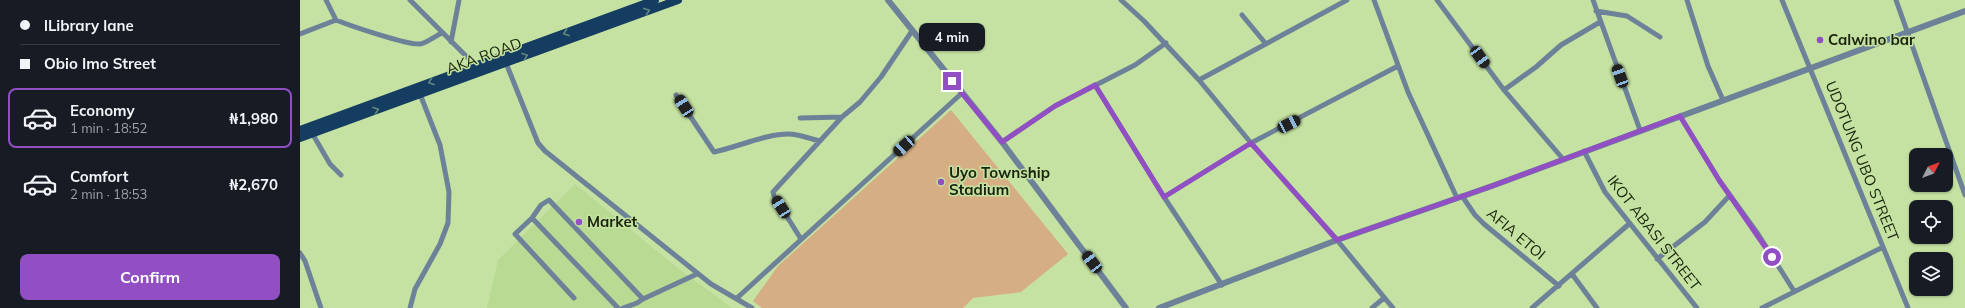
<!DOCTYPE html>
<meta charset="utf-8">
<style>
body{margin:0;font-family:Mulish,sans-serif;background:#20242c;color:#f1f3f6;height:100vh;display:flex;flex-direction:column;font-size:15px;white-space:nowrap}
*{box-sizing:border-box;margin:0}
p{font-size:13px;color:#9ea1a6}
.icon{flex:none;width:22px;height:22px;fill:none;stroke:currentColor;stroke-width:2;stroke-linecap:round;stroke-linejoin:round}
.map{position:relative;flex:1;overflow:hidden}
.panel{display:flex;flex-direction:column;background:#171b24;width:300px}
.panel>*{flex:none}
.banner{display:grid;align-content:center;height:88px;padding:0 20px;background:#171b24}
.needle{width:26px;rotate:48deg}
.fabs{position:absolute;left:1609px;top:148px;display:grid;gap:8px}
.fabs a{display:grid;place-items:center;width:44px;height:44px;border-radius:8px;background:#171b24;box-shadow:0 1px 3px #0004;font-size:20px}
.end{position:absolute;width:18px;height:18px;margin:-9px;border:5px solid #924fc4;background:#fff;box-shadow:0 0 0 2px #fff}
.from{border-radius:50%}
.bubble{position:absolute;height:28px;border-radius:8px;background:#171b24;box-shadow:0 1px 3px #0004;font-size:13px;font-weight:700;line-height:28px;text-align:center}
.car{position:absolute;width:12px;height:24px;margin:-12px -6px;border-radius:5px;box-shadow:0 0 3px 1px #0007;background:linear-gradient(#222 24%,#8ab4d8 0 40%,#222 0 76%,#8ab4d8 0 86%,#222 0)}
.banner b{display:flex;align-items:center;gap:14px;height:38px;font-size:15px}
.banner b+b{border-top:1px solid #363941}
.banner i{width:10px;height:10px;background:#f1f3f6}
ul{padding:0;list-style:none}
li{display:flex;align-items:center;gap:12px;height:60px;margin:0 8px 6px;padding:0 12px;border:2px solid transparent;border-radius:8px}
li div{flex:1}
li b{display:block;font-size:15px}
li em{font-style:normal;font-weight:700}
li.selected{border-color:#924fc4}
li>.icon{width:36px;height:36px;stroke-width:1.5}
.primary-button{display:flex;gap:8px;margin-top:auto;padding:8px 20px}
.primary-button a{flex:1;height:46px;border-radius:8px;background:#924fc4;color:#fff;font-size:16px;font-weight:700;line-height:46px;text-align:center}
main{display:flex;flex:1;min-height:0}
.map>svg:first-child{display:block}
</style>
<main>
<section class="panel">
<div class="banner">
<b><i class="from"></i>lLibrary lane</b>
<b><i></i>Obio Imo Street</b>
</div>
<ul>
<li class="selected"><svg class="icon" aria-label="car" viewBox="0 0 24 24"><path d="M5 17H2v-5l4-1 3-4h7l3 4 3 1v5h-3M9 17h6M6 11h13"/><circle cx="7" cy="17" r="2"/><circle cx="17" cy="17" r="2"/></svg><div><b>Economy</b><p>1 min · 18:52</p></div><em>₦1,980</em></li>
<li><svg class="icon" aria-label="car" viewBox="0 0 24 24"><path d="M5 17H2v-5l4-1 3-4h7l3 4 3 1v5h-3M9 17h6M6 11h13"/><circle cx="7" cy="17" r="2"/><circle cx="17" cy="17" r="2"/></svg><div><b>Comfort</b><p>2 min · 18:53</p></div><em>₦2,670</em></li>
</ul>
<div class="primary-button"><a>Confirm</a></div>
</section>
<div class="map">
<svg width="1665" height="308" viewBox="0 0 1665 308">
<rect width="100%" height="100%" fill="#c5e2a2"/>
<path fill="#b9da92" d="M275 184 379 269 432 308H187L198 260Z"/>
<path fill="#d6ae83" d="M651 110 768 254 721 292 673 298 663 308H462L453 301 478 266Z"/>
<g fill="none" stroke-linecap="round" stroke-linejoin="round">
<path stroke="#6d8298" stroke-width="5" d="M26 0 36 20C51 26 107 45 120 44 127 43 135 36 142 33
M110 0 176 66
M821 0 844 21 899 80 951 143 1037 240 1093 308
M1074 0 1108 92 1157 198
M1137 0 1204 90 1263 159
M1293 0 1340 130
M1387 0 1408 66 1423 100
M1482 0 1608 308
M1596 0 1665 195
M1296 11 1327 16 1360 37
M942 15 966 44
M0 34 36 20
M151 42 159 0
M206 63 238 143 245 151 411 284 452 308
M899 80 1047 0
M795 85 864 197 922 285
M1204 90 1236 67 1261 45 1300 22
M376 95 414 152C438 147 465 134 489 134 499 134 510 139 520 141
M1380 116 1419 180 1458 234 1494 291
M500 118 542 117
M12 133 30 164 41 175
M702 142 755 106 835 65 866 43
M1284 151 1305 192 1397 308
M1162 196 1175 215 1184 224 1259 286
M864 197 951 143 1098 66
M232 218 318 308
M501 239 474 196 473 192 542 117 560 102 581 77 612 31
M0 253 5 261 21 308
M1357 259 1405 222 1430 195
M1272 274 1297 308
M274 298 215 234 232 218 241 205 249 200 343 299
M437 298 662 93
M110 308 115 289 140 244 148 223 149 192 140 145 120 94
M323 308 337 303 343 299 397 274
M1072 308 1084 298
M1232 308 1329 224
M1462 308 1583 247"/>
<path stroke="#6d8298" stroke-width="6" d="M588 0 702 142 826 308
M859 308 1037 240 1192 186 1665 11"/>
<path stroke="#143d61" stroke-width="8" d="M0 130 355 0
M0 138 378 0"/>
</g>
<defs><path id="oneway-chevron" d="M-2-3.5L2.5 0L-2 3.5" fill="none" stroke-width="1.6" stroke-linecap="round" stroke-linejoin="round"/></defs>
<g stroke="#64877e">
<use href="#oneway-chevron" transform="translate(347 11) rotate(-20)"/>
<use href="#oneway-chevron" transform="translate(266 33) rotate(160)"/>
<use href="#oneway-chevron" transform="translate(225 56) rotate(-20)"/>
<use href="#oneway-chevron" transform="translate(131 82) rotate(160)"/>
<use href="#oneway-chevron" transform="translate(76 110) rotate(-20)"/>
</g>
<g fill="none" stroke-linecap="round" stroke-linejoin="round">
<path stroke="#924fc4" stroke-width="5" d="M652 81 702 142 755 106 795 85 864 197 951 143 1037 240 1192 186 1380 116 1419 180 1472 257"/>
</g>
<g fill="#924fc4" stroke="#c5e2a2" stroke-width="1.5">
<circle cx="1520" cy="40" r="4"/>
<circle cx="641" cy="182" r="4"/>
<circle cx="279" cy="222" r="4"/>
</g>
<g text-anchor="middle" stroke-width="3" stroke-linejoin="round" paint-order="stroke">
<g font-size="15" font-weight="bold" fill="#19240b" stroke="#c5e2a2" text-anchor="start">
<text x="1528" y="45">Calwino bar</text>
<text x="649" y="178">Uyo Township<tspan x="649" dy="17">Stadium</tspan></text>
<text x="287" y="227">Market</text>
</g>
<g font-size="15" fill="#19240b" stroke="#c5e2a2">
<text transform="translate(184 56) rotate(-20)" y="5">AKA ROAD</text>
<text transform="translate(1562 161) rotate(68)" y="5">UDOTUNG UBO STREET</text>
<text transform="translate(1354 233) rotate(52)" y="5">IKOT ABASI STREET</text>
<text transform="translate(1216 234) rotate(40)" y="5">AFIA ETOI</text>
</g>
</g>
</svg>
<div class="fabs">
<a><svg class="needle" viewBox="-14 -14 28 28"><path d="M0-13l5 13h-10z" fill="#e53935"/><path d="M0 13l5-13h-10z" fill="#9ea1a6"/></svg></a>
<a><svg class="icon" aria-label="locate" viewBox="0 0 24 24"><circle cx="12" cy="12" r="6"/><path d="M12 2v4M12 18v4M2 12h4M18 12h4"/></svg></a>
<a><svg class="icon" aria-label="layers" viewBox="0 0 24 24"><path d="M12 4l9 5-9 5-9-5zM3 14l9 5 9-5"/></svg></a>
</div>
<i class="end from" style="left:1472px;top:257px"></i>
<i class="end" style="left:652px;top:81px"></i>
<div class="bubble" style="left:619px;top:23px;width:66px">4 min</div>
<i class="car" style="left:1180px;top:57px;rotate:144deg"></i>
<i class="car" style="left:1320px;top:76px;rotate:340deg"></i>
<i class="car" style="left:384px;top:106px;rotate:327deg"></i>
<i class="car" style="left:989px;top:124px;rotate:63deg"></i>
<i class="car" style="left:604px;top:146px;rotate:228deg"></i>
<i class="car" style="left:481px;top:207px;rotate:328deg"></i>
<i class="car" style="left:792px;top:262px;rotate:323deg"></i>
</div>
</main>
